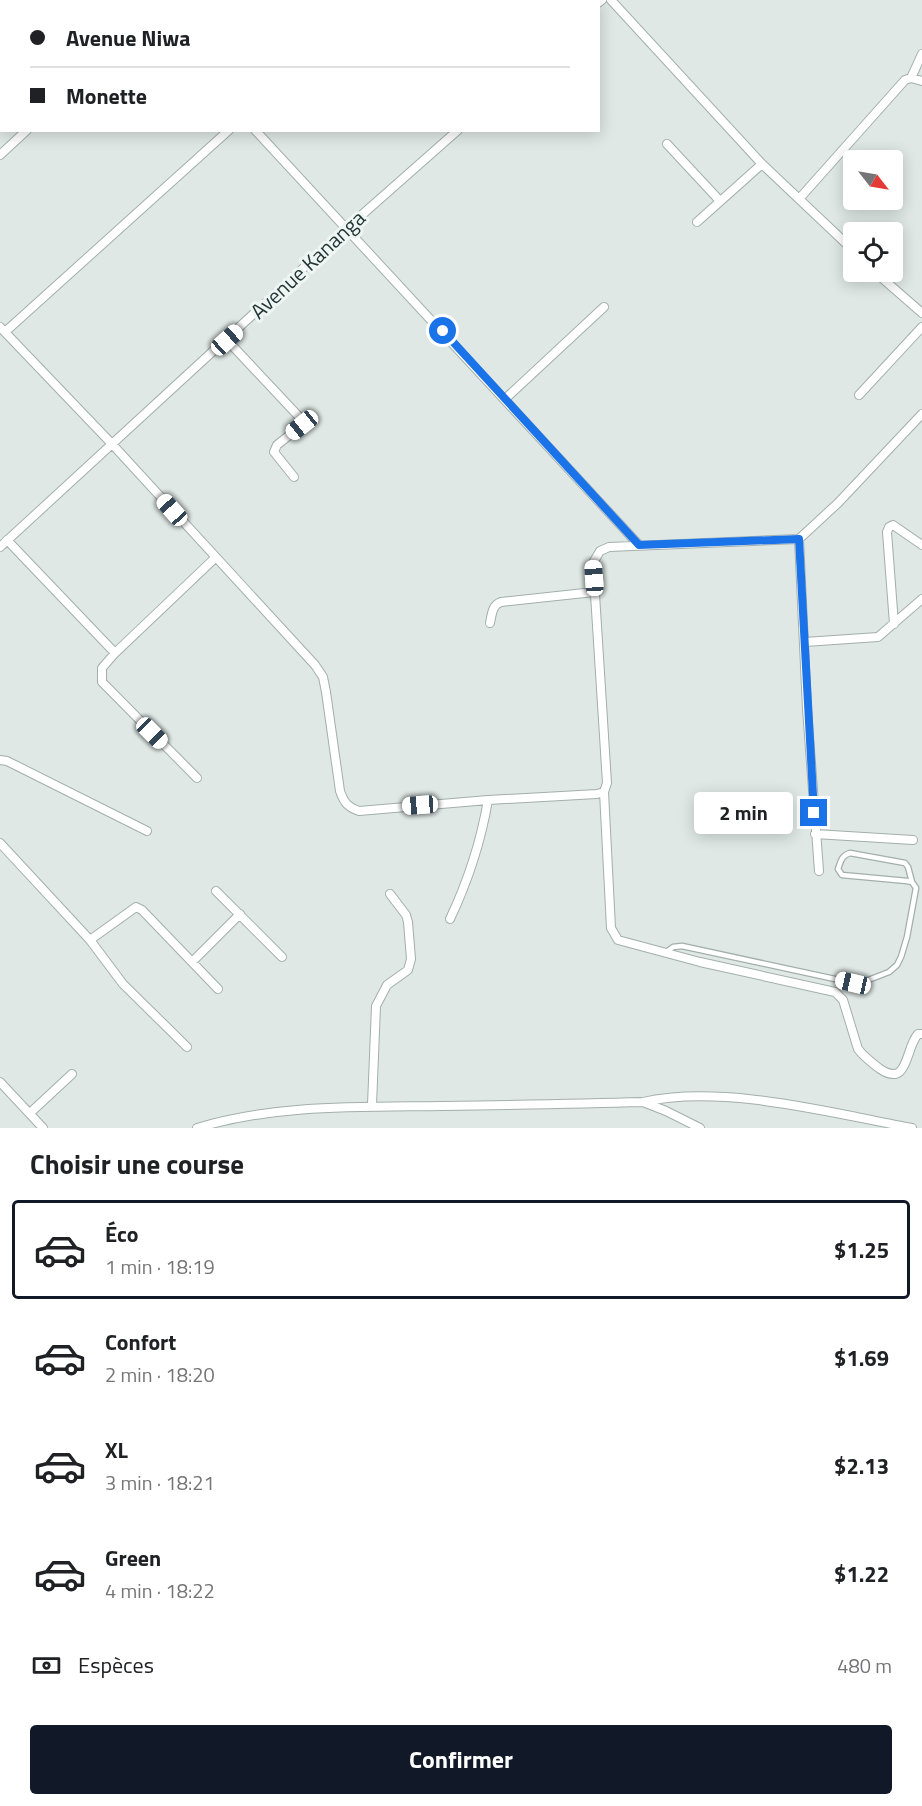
<!DOCTYPE html>
<html lang="fr">
<meta charset="utf-8">
<style>
body{margin:0;font-family:"Titillium Web",sans-serif;background:#f2f2f2;color:#202124;height:100vh;display:flex;flex-direction:column;font-size:22px;white-space:nowrap}
*{box-sizing:border-box;margin:0}
p{font-size:20px;color:#757577}
.icon{flex:none;width:33px;height:33px;fill:none;stroke:currentColor;stroke-width:2;stroke-linecap:round;stroke-linejoin:round}
.map{position:relative;height:1128px;overflow:hidden}
.side{display:flex;flex-direction:column;background:#fff;flex:1}
.side>*{flex:none}
.top-card{position:absolute;left:0px;top:0px;width:600px;height:132px;box-shadow:0 3px 15px #0003;display:grid;align-content:center;height:132px;padding:0 30px;background:#fff}
.needle{width:39px;rotate:121deg}
.tools{position:absolute;left:843px;top:150px;display:grid;gap:12px}
.tools a{display:grid;place-items:center;width:60px;height:60px;border-radius:6px;background:#fff;box-shadow:0 3px 15px #0003;font-size:30px}
.end{position:absolute;width:27px;height:27px;margin:-14px;border:8px solid #1a73e8;background:#fff;box-shadow:0 0 0 3px #fff}
.from{border-radius:50%}
.bubble{position:absolute;height:42px;border-radius:6px;background:#fff;box-shadow:0 3px 15px #0003;font-size:20px;font-weight:700;line-height:42px;text-align:center}
.car{position:absolute;width:18px;height:36px;margin:-18px -9px;border-radius:8px;box-shadow:0 0 4px 2px #0007;background:linear-gradient(#fff 24%,#345 0 40%,#fff 0 76%,#345 0 86%,#fff 0)}
.top-card b{display:flex;align-items:center;gap:21px;height:57px;font-size:22px}
.top-card b+b{border-top:2px solid #e0e0e0}
.top-card i{width:15px;height:15px;background:#202124}
ul{padding:0;list-style:none}
li{display:flex;align-items:center;gap:18px;height:99px;margin:0 12px 9px;padding:0 18px;border:3px solid transparent;border-radius:6px}
li div{flex:1}
li b{display:block;font-size:22px}
li em{font-style:normal;font-weight:700}
li.active{border-color:#111827}
li>.icon{width:54px;height:54px;stroke-width:1.5}
h2{padding:0 30px;font-size:27px;line-height:72px}
.pay{display:flex;align-items:center;gap:15px;height:66px;padding:0 30px;font-size:22px}
.pay p{margin-inline-start:auto}
.action{display:flex;gap:12px;margin-top:auto;padding:12px 30px}
.action a{flex:1;height:69px;border-radius:6px;background:#111827;color:#fff;font-size:24px;font-weight:700;line-height:69px;text-align:center}
.map>svg:first-child{display:block}
</style>
<div class="map">
<svg width="922" height="1128" viewBox="0 0 922 1128">
<rect width="100%" height="100%" fill="#dfe8e5"/>
<g fill="none" stroke-linecap="round" stroke-linejoin="round">
<g stroke="#a3afac" stroke-width="7">
<path id="service" d="M665 953 673 947 682 946 858 984 889 972 897 965 901 957 907 937 916 888 912 882 907 881 842 875 838 869C841 861 841 856 850 853L905 863 908 867 912 882"/>
</g>
<g stroke="#a3afac" stroke-width="10">
<path id="minor" d="M136 0 137 2
M611 0 762 164 854 251
M68 2 70 0
M598 3 602 0
M0 66 2 64
M911 78 922 54
M255 130 639 545
M667 144 720 201
M0 155 27 130
M799 199 905 80 911 78 922 81
M697 222 762 164
M875 272 922 313
M0 327 112 444 315 665 323 677 326 692 340 791C344 803 348 807 359 811L488 800 597 794 604 792
M5 332 229 130
M227 340 303 421 302 425 277 445 274 452 294 477
M859 395 922 327
M505 399 604 307
M922 414 838 503 799 539 609 547 600 551 593 563 607 783 604 792 611 928 618 940 700 962 835 992 843 1000 858 1049C864 1057 872 1063 880 1069 909 1088 905 1048 918 1034H922
M799 539 807 709 819 871
M7 540 115 653
M0 547 347 228 458 130
M490 623C492 614 492 605 501 602L594 592
M894 624 887 532 889 527 893 525 922 545
M805 642 878 637 922 599
M0 760 7 761 147 831
M197 778 108 688 102 682V668L115 653 215 558
M815 834 913 840
M0 843 90 940 123 984 187 1047
M216 891 282 957
M450 919C468 881 481 841 488 800
M90 940 136 907 142 910 218 989
M192 962 240 914
M0 1082 43 1128
M643 1102 666 1111 700 1128
M372 1105 376 1006 387 985 408 970 411 959 408 922 406 915 390 894
M30 1113 72 1074
M197 1128C276 1104 360 1107 442 1106 509 1105 576 1104 643 1102 722 1084 832 1113 912 1128"/>
</g>
<use href="#service" stroke="#fff" stroke-width="4.5"/>
<use href="#minor" stroke="#fff" stroke-width="8"/>
</g>
<g fill="none" stroke-linecap="round" stroke-linejoin="round">
<path stroke="#1a73e8" stroke-width="8" d="M443 331 639 545 799 539 814 813"/>
</g>
<g text-anchor="middle" stroke-width="6" stroke-linejoin="round" paint-order="stroke">
<g font-size="21" fill="#223632" stroke="#eff5f3">
<text transform="translate(308 265) rotate(-43)" y="7">Avenue Kananga</text>
</g>
</g>
</svg>
<div class="tools">
<a><svg class="needle" viewBox="-14 -14 28 28"><path d="M0-13l5 13h-10z" fill="#e53935"/><path d="M0 13l5-13h-10z" fill="#757577"/></svg></a>
<a><svg class="icon" aria-label="locate" viewBox="0 0 24 24"><circle cx="12" cy="12" r="6"/><path d="M12 2v4M12 18v4M2 12h4M18 12h4"/></svg></a>
</div>
<i class="end from" style="left:443px;top:331px"></i>
<i class="end" style="left:814px;top:813px"></i>
<div class="bubble" style="left:694px;top:792px;width:99px">2 min</div>
<i class="car" style="left:227px;top:340px;rotate:48deg"></i>
<i class="car" style="left:302px;top:425px;rotate:231deg"></i>
<i class="car" style="left:172px;top:510px;rotate:318deg"></i>
<i class="car" style="left:594px;top:578px;rotate:356deg"></i>
<i class="car" style="left:152px;top:733px;rotate:135deg"></i>
<i class="car" style="left:420px;top:805px;rotate:266deg"></i>
<i class="car" style="left:853px;top:983px;rotate:283deg"></i>
<div class="top-card">
<b><i class="from"></i>Avenue Niwa</b>
<b><i></i>Monette</b>
</div>
</div>
<section class="side">
<h2>Choisir une course</h2>
<ul>
<li class="active"><svg class="icon" aria-label="car" viewBox="0 0 24 24"><path d="M5 17H2v-5l4-1 3-4h7l3 4 3 1v5h-3M9 17h6M6 11h13"/><circle cx="7" cy="17" r="2"/><circle cx="17" cy="17" r="2"/></svg><div><b>Éco</b><p>1 min · 18:19</p></div><em>$1.25</em></li>
<li><svg class="icon" aria-label="car" viewBox="0 0 24 24"><path d="M5 17H2v-5l4-1 3-4h7l3 4 3 1v5h-3M9 17h6M6 11h13"/><circle cx="7" cy="17" r="2"/><circle cx="17" cy="17" r="2"/></svg><div><b>Confort</b><p>2 min · 18:20</p></div><em>$1.69</em></li>
<li><svg class="icon" aria-label="car" viewBox="0 0 24 24"><path d="M5 17H2v-5l4-1 3-4h7l3 4 3 1v5h-3M9 17h6M6 11h13"/><circle cx="7" cy="17" r="2"/><circle cx="17" cy="17" r="2"/></svg><div><b>XL</b><p>3 min · 18:21</p></div><em>$2.13</em></li>
<li><svg class="icon" aria-label="car" viewBox="0 0 24 24"><path d="M5 17H2v-5l4-1 3-4h7l3 4 3 1v5h-3M9 17h6M6 11h13"/><circle cx="7" cy="17" r="2"/><circle cx="17" cy="17" r="2"/></svg><div><b>Green</b><p>4 min · 18:22</p></div><em>$1.22</em></li>
</ul>
<div class="pay"><svg class="icon" aria-label="cash" viewBox="0 0 24 24"><path d="M3 7h18v10H3z"/><circle cx="12" cy="12" r="2"/></svg>Espèces<p>480 m</p></div>
<div class="action"><a>Confirmer</a></div>
</section>
